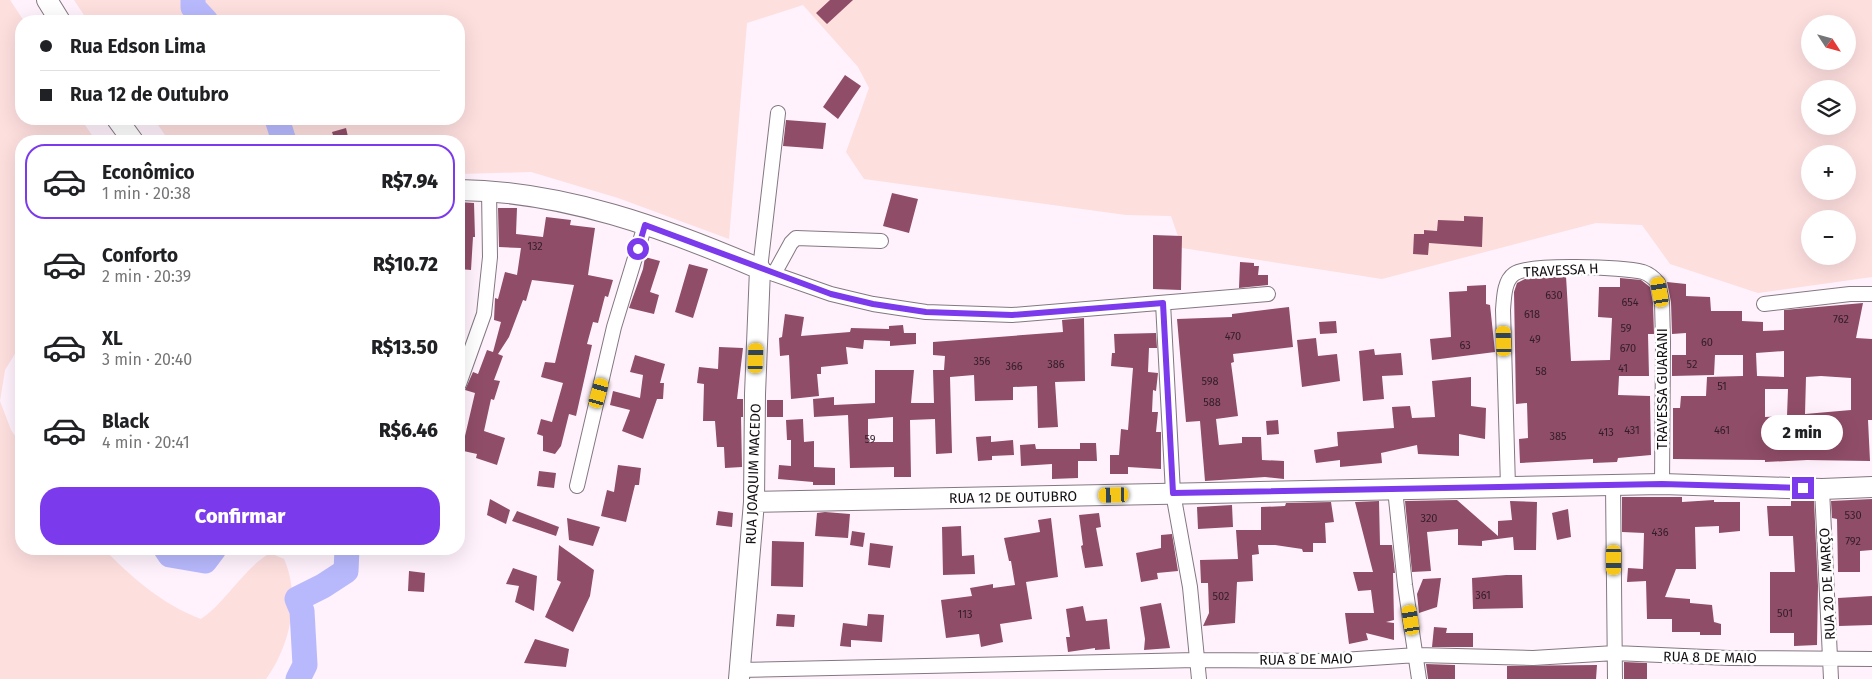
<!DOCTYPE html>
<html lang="pt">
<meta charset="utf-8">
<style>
body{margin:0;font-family:"Fira Sans",sans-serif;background:#f2f2f2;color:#202124;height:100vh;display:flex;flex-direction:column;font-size:19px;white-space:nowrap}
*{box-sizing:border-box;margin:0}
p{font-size:16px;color:#757577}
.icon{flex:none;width:28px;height:28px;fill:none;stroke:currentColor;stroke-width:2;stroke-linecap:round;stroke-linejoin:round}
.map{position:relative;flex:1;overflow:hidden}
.side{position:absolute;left:15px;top:135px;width:450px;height:420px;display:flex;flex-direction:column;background:#fff;border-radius:20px;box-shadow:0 5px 20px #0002}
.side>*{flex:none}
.top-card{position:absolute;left:15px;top:15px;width:450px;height:110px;border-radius:20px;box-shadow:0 5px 20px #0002;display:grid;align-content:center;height:110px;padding:0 25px;background:#fff}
.needle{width:32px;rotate:126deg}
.fabs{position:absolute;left:1801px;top:15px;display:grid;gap:10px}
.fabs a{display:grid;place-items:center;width:55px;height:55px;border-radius:50%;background:#fff;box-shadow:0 5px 20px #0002;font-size:25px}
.end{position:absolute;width:22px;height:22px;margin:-11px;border:6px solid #7c3aed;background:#fff;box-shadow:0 0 0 2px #fff}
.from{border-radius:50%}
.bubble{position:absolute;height:35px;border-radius:18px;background:#fff;box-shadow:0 5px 20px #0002;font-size:16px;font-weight:800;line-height:35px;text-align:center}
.car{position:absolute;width:15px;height:30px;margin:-15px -8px;border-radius:6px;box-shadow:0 0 4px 1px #0007;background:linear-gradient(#f5c518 24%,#345 0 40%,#f5c518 0 76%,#345 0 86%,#f5c518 0)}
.top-card b{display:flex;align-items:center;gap:18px;height:48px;font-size:19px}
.top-card b+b{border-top:1px solid #e0e0e0}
.top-card i{width:12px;height:12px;background:#202124}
ul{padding:9px 0 0;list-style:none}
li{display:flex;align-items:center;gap:15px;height:75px;margin:0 10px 8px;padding:0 15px;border:2px solid transparent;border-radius:20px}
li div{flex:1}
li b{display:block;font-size:19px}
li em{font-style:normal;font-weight:800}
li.current{border-color:#7c3aed}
li>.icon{width:45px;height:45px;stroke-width:1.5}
.action{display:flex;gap:10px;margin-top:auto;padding:10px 25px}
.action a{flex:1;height:58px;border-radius:20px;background:#7c3aed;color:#fff;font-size:20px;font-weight:800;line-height:58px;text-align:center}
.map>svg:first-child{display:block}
</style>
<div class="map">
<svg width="1872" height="679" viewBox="0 0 1872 679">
<rect width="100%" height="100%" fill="#fff2fc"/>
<path fill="#fddfde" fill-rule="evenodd" d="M0 0H10L24 21H21V119H81L96 141H21V344L5 370 0 401 11 430 21 444V549H104C131 577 163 605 201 619 227 601 242 570 270 553L284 559C301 597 290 646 266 679H0Z
M74 0H1872V277L1758 293 1670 264 1642 225 1596 223 1382 279 1182 248 1171 216 1126 215 864 179 846 152 869 88 858 67 803 5 747 23 729 239 618 198 531 172 459 174V141H169L154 119H459V21H88ZM1810 24H1848V61H1810ZM1810 89H1848V126H1810ZM1810 154H1848V191H1810ZM1810 219H1848V256H1810Z"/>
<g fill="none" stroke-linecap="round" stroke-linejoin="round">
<path stroke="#b8b9fd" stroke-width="25" d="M193 0V7L206 21
M277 119 284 141
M166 549 170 555 205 561 214 549
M298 679 305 665 302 611 297 599 323 586 346 571 347 549"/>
</g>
<path fill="#904d68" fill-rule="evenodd" d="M830 0H853L827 24 816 13Z
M845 75 861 86 838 119 823 107Z
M786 120 826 123 823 149 783 146Z
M346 128 349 141H335L332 132Z
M892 193 918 199 909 233 883 226Z
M459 202 474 203 475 237H473L471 270 459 269Z
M498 208H517L516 234 543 237 546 217 571 220 570 225 595 228 588 275 613 280 608 297 605 296 598 323 593 322 587 344 592 345 576 416 569 414 561 446 555 454 543 451V436L537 434 541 419 552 422 563 383 541 377 545 362 555 363 574 285 532 280 526 301 523 300 509 337 498 354 503 356 494 380 500 381 494 400 491 399 484 431 505 438 497 465 476 458 477 454 459 450V434L465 436 475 393 465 390 473 372 478 374 487 350 493 352 501 322 494 320 495 298 498 299 505 272 517 275 521 248 499 247Z
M1464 216 1483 217 1482 247 1429 243 1428 255 1413 254 1414 234H1424V230L1437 231 1438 220 1464 221Z
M1153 235 1182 236 1181 290 1153 289Z
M645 257 660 261 650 292 659 295 654 314 629 308 643 269Z
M1240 262 1254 263V266H1259L1258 275H1268V285L1239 288Z
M689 264 708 269 693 318 675 312Z
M1566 276 1571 361 1610 360 1612 318 1598 317 1599 287H1620V278L1641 280 1650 287 1653 303 1654 334H1648L1649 376H1619L1618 395 1650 396 1651 455 1618 458 1617 462 1593 463V459L1520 463 1519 439 1528 438 1527 403 1516 404 1514 292 1517 283 1525 279Z
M1667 282 1686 284V296L1710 297 1711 311H1742V321L1763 322V331L1784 330V310L1863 303 1856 338 1872 339V420H1868L1870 461 1807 460 1765 462V460L1673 459V408H1680L1681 396H1706L1707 377 1743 376V355H1715L1714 375 1672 376V355H1686V333L1672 334 1671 302ZM1784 351V377L1757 376 1756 353ZM1821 376 1851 378V410L1805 414 1806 377ZM1765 389H1788L1787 416 1765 417Z
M1486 285V304L1490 305 1495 352 1432 360 1430 339 1451 337 1449 292 1467 291V286Z
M1289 307 1293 347 1233 354 1234 362 1231 363 1238 416 1216 419 1219 445 1242 443V437H1261L1262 460 1284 461V479L1265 477 1205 481 1200 421 1186 422 1177 319 1232 317V314Z
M785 314 804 317 801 336 850 332 851 328 889 329V326L903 325 904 333H916V344L890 346V341L864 340 863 349 846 347 848 364 821 367V374H817L819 396 791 399 789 355 780 356 779 338 782 337Z
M1084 318 1085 381 1055 382 1058 427 1038 428 1037 386 1013 387V400L975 401 974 375 950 377 952 453 936 454 935 419 910 420 911 477H894V467L850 468 848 415 814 417 813 399 834 397V405L875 403V370H914L911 403H934L933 370H944L945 356 933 355V342L1063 332 1062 320ZM893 417V442H868V419Z
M1336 321 1337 333 1320 334 1319 322Z
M1156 333 1157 348H1149L1148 372 1158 373 1156 391 1153 390 1152 412H1158L1156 432H1161V469L1128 467V474H1110V455H1119L1121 429 1128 430 1133 368 1111 366 1112 353H1115L1114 334Z
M1316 338 1318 356 1337 354 1340 381 1302 387 1297 340Z
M719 347 743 348 737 399H743V417H741L742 467 725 468 724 447H717L715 421H703L704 384 697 383 699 367 718 369Z
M1374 349 1375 355 1401 353 1403 375 1382 376 1384 399 1363 401 1359 351Z
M635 355 665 364 660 383H664L663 399H657L643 439 622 431 630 410 610 405 613 391 640 398 643 375 630 372Z
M1471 377V406L1486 408 1485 439 1459 434V456L1418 454 1417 445 1381 453 1382 463 1340 467V460L1316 463 1314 450 1338 446 1337 432 1394 428 1392 407 1410 406 1412 418 1435 417 1432 381Z
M767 400H783V417H767Z
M803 419 804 442 814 441V467L835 468V485H813V482L778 479 779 465 791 466V440H787L786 420Z
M1278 420 1279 434 1267 435 1266 421Z
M991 436V442L1013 440 1014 455 992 456V460L978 461 976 437Z
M1080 443H1096L1097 461H1078V478L1052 479V464L1021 466 1020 445 1035 444 1036 449H1080Z
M618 465 641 468 639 485H635L626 522 601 516 607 490 614 492Z
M539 471 556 473 554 488 537 486Z
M1622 497H1682V502L1714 500V502H1740V531L1719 533V526L1695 527 1696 569H1676L1665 597 1690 599V603L1712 605 1714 622 1721 624V635H1700V632H1672V619H1647L1646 581 1627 582 1628 568 1643 569 1644 533 1622 532Z
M490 499 510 510 506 524 487 515Z
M1872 499V550L1860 551V572H1838L1837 519 1832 518 1831 501Z
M1457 500 1498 536V521L1512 520 1510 501 1537 502 1536 550H1514L1513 537 1482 541V546L1458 545V529L1427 532 1431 571 1412 572 1405 501Z
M1791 500 1814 501 1818 586 1817 645 1794 646V633H1770V572H1795L1793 536H1769L1767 506H1791Z
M1379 501 1380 545H1392L1395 573H1393L1394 620 1386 622 1394 623V640L1366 633 1368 640 1349 644 1345 613H1374L1371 590 1358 591 1353 572H1373L1355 502Z
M1331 502 1334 522 1325 523 1326 543H1313V552H1303L1302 549 1275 545H1258L1259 554 1252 555 1253 581 1237 582 1235 623 1203 626 1209 613 1208 583H1201L1200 560 1238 559 1236 530H1261V507L1285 506 1286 503Z
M1232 505 1233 527 1198 529 1197 507Z
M1568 509 1571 537 1557 540 1552 513Z
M517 511 559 527 556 536 512 521Z
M718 511 733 513 732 527 716 525Z
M825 512 850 514 848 538 815 536 817 513Z
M1099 513 1101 527 1096 528 1103 566 1085 568 1081 546 1083 545 1079 515Z
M567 518 600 527 593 546 569 540Z
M1051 518 1058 577 1026 582 1032 619 1000 624 1003 642 981 647 979 634 946 638 941 600 972 596 970 588 993 584V588L1015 585 1011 561H1009L1004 538 1040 532 1038 520Z
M961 526 962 556 974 555 975 574 943 575 942 527Z
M852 531 865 533 863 547 850 545Z
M1172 534 1178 571 1157 573 1158 579 1141 582 1136 553 1161 548V535Z
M772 541 804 542 803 587 771 586Z
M870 543 893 546 890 568 868 565Z
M559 545 594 570 590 596 573 632 545 617 561 582 557 580Z
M513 568 537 576 534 611 515 602 519 586 506 584Z
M409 571 425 573 424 592 408 591Z
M1506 575H1522L1523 608 1473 609 1472 578Z
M1441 578 1437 607 1419 613 1417 594 1423 579Z
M1872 596V625L1839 626 1838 598Z
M1161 603 1170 648 1144 650 1145 639 1140 607Z
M1083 606 1086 621 1107 619 1110 649 1095 650V648L1068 652 1066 637H1070L1066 609Z
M777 614 795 615 794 627 776 626Z
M868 614 884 615 882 642 851 640V647L840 646 843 623 867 626Z
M1434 627 1447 628 1446 633H1473V647H1432Z
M535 639 569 649 566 667 524 663Z
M1624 662 1647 663V679H1624Z
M1426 664 1455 665V679H1428Z
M1597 665 1596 679H1507V666Z"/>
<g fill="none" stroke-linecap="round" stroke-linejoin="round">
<g stroke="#837881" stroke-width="16">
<path id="street" d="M778 113 760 269 831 294 873 304 926 312 1012 315 1268 294
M774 274 791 243 796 238 881 241
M1163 303 1173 493 1190 587 1199 679
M1764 304 1850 294H1872
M459 384 484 314 490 257 489 190
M1613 485 1615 679
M577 486 614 327 645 225
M1508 487 1503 310C1504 298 1504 281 1514 274 1528 263 1623 267 1643 272 1649 274 1654 278 1658 283L1662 302 1663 342 1662 484
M1395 489 1405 585 1419 679
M1822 489 1831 679
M739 670 1196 660 1327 661 1417 655 1533 658 1615 653 1729 658 1872 659"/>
</g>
<g stroke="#837881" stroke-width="22">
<path id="secondary" d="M47 0 60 21
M117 119 133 141
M459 190C563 191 665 228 760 269L755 394 754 502 739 679
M754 502 1662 484 1822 489 1872 487"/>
</g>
<use href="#street" stroke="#fff" stroke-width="14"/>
<use href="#secondary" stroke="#fff" stroke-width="20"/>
</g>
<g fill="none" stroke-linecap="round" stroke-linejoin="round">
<path stroke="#7c3aed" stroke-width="6" d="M638 249 645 225 831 294 873 304 926 312 1012 315 1163 303 1173 493 1662 484 1803 488"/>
</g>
<g text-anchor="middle" stroke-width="5" stroke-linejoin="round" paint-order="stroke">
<g font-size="11" fill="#321e28">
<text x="535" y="250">132</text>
<text x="1554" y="299">630</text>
<text x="1630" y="306">654</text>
<text x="1532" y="318">618</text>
<text x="1841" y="323">762</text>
<text x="1626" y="332">59</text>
<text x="1233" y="340">470</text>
<text x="1535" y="343">49</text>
<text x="1707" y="346">60</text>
<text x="1465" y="349">63</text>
<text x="1628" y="352">670</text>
<text x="982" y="365">356</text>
<text x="1056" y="368">386</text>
<text x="1692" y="368">52</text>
<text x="1014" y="370">366</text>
<text x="1623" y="372">41</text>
<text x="1541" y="375">58</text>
<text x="1210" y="385">598</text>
<text x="1722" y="390">51</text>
<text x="1212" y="406">588</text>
<text x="1632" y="434">431</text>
<text x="1722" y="434">461</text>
<text x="1606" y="436">413</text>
<text x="1558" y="440">385</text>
<text x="870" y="443">59</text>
<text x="1853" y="519">530</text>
<text x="1429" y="522">320</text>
<text x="1660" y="536">436</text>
<text x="1853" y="545">792</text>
<text x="1483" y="599">361</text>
<text x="1221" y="600">502</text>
<text x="1785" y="617">501</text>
<text x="965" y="618">113</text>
</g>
<g font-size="14" fill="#130f13" stroke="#fff">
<text transform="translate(1561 270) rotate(-3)" y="5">TRAVESSA H</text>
<text transform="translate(1662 389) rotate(-90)" y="5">TRAVESSA GUARANI</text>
<text transform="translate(753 474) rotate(-88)" y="5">RUA JOAQUIM MACEDO</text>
<text transform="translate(1013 497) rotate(-1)" y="5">RUA 12 DE OUTUBRO</text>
<text transform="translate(1827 584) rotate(-93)" y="5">RUA 20 DE MARÇO</text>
<text transform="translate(1710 657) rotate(1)" y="5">RUA 8 DE MAIO</text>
<text transform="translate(1306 659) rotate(-1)" y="5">RUA 8 DE MAIO</text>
</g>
</g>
</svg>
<div class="fabs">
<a><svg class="needle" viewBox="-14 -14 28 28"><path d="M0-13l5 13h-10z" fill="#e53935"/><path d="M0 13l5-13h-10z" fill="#757577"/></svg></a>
<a><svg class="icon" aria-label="layers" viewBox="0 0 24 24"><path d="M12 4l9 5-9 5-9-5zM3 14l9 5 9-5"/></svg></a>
<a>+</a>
<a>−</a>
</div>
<i class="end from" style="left:638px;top:249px"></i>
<i class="end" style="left:1803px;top:488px"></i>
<div class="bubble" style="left:1761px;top:415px;width:82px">2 min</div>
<i class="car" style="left:1660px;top:292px;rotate:350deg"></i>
<i class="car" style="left:1504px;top:341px;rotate:358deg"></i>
<i class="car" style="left:756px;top:358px;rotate:2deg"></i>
<i class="car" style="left:599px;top:393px;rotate:16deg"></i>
<i class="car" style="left:1114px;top:495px;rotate:268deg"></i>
<i class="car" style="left:1614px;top:560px;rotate:180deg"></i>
<i class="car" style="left:1411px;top:620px;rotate:351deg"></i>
<div class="top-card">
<b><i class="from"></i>Rua Edson Lima</b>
<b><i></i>Rua 12 de Outubro</b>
</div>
<section class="side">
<ul>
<li class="current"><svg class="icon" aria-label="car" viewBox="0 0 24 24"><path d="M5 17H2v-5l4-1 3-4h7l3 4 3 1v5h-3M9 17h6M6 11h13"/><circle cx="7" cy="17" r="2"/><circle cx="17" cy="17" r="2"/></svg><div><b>Econômico</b><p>1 min · 20:38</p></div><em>R$7.94</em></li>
<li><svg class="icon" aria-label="car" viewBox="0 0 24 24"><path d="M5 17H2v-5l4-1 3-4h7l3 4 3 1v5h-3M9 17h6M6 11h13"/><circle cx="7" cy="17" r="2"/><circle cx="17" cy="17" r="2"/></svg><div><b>Conforto</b><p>2 min · 20:39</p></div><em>R$10.72</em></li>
<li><svg class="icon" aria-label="car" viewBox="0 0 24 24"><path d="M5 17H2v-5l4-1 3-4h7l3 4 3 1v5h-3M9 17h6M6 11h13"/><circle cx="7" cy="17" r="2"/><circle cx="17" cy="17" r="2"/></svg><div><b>XL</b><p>3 min · 20:40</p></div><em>R$13.50</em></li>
<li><svg class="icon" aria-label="car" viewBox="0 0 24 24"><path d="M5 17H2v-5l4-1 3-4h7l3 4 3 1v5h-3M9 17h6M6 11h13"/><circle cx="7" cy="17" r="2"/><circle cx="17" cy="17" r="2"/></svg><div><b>Black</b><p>4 min · 20:41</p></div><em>R$6.46</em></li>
</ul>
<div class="action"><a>Confirmar</a></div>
</section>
</div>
